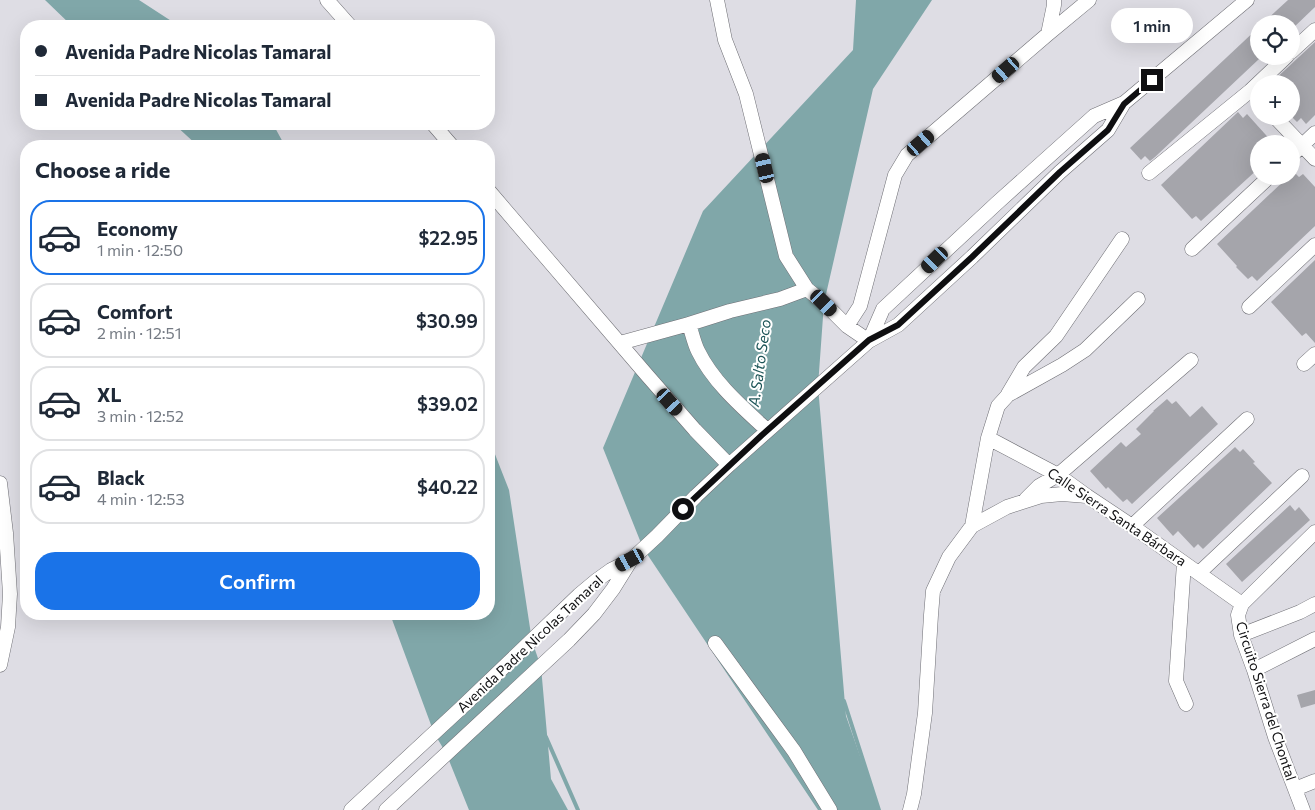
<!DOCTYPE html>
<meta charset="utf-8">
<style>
body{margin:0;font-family:Commissioner,sans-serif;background:#f6f6f7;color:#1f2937;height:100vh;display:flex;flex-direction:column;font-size:19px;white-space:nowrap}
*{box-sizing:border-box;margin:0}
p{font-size:16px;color:#747a83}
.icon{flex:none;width:28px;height:28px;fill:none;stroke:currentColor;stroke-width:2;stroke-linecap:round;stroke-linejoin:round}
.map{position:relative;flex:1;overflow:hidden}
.sheet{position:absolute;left:20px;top:140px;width:475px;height:480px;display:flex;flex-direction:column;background:#fff;border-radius:20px;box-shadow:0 5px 20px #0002}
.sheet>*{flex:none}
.guide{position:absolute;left:20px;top:20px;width:475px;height:110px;border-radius:20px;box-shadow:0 5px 20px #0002;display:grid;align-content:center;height:110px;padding:0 15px;background:#fff}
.fabs{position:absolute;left:1250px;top:15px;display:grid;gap:10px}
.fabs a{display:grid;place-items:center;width:50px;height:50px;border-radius:50%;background:#fff;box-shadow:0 5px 20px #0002;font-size:25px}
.end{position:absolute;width:22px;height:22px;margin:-11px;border:6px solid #0f0f11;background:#fff;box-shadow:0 0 0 2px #fff}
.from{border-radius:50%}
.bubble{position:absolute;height:35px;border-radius:18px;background:#fff;box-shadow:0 5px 20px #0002;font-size:16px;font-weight:600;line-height:35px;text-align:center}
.car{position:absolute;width:15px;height:30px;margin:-15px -8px;border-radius:6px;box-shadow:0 0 4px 1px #0007;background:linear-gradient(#222 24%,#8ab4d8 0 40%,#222 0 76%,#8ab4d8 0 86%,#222 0)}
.guide b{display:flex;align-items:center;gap:18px;height:48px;font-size:19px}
.guide b+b{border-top:1px solid #e0e1e3}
.guide i{width:12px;height:12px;background:#1f2937}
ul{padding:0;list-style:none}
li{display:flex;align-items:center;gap:15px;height:75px;margin:0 10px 8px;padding:0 5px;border:2px solid #e0e1e3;border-radius:20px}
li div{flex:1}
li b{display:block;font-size:19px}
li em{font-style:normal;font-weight:600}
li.active{border-color:#1a73e8}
li>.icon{width:45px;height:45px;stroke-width:1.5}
h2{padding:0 15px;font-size:22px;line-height:60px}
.action{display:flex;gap:10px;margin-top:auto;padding:10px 15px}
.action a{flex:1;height:58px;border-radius:20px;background:#1a73e8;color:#fff;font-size:20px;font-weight:600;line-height:58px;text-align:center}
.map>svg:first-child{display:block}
</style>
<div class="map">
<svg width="1315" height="810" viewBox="0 0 1315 810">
<rect width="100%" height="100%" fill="#dedde4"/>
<path fill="#80a7a9" d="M45 0H139L179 26H72Z
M856 0H932L873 89 824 303 818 386 846 716 879 810H818L643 548 603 448 703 211 853 50Z
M174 124H273L285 146H198Z
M489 439 509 490 532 641 541 667 551 779 568 810H469L446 753 434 733 390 614H489Z"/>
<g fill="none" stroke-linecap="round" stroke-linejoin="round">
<path stroke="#80a7a9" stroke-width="4" d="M844 701 879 810
M546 737 578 810"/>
</g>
<path fill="#a5a5ab" d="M1288 0H1315V7L1291 30V24H1262Z
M1259 27V59L1155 157 1150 161 1145 156 1141 160 1130 148Z
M1315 42V115L1306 124 1301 118 1297 122 1291 116V104L1295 100 1291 96V84H1270Z
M1238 112 1243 118 1247 114 1274 144H1259V168L1201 221 1196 216 1192 219 1161 185Z
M1294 172 1299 177 1303 174 1315 187V226L1257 281 1252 276 1248 279 1236 267 1237 266 1217 244 1289 176H1291V174Z
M1315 260V343L1306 333 1302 336 1271 302Z
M1167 399 1172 404 1176 401 1190 417 1202 406 1218 424 1132 504 1127 499 1123 502 1108 487 1106 489 1090 471 1121 442 1126 447 1141 434 1136 429 1154 411H1153Z
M1235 447 1240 452 1243 449 1255 462 1253 463 1272 483 1203 549 1198 544 1194 548 1178 531 1173 536 1157 518Z
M1290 505 1295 511 1299 507 1310 520 1242 582 1226 564Z
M1315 690V704L1301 708 1297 695Z"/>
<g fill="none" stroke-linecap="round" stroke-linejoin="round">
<g stroke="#6f6f75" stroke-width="15">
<path id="minor" d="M327 0 350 26
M717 0 725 40 746 94 786 256 807 289 824 303 847 326 869 341
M1048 34 1054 5V0
M1291 52 1315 30
M1274 116 1315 159
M433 124 452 146
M1291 156 1315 133
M1149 173 1250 91 1287 56
M489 191 646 374 695 430 729 465
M1192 249 1270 176
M1249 307 1315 245
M689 324C692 333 694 343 698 351 713 382 742 407 767 430
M847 326 860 306 895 175 907 155 1048 34 1089 0
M869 341 883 309 997 203 1094 116 1124 103
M620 343 689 324 730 311 780 299 807 289
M1304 364 1315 354
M1008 394 1024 367 1056 336 1122 239
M988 438 1058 475 1087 496 1132 526 1242 604
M0 483 6 533 10 594 8 627 0 665
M1026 499 1039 486 1058 475 1191 360
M972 526 988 438 998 406 1008 395 1062 365 1085 350 1138 299
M1132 526 1247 419
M1184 563 1176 681 1186 704
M1199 573 1302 476
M1241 635 1300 612 1315 604
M715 643 794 751 830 810
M1254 670 1315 639
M1295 789 1315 781
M351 810 460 709 579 595 597 580 611 570 631 560 657 536 696 496 729 465 869 341 898 325 972 257 1060 172 1108 130 1124 103 1247 0
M386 810 569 640 594 614 613 589 631 560
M910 810 914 794 925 713 931 615 933 591 949 557 972 526 1007 507 1041 496 1062 494 1087 496
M1303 810 1275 737 1254 670 1241 635 1238 615 1242 604 1315 532"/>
</g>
<use href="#minor" stroke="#fff" stroke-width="14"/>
</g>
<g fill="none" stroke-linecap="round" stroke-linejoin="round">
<path stroke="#0f0f11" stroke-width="6" d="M683 509 762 435 869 340 898 325 972 257 1060 172 1108 130 1124 104 1152 80"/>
</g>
<g text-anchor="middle" stroke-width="4" stroke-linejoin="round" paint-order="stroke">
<g font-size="14" fill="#0f0f11" stroke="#fff">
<text transform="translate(1117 517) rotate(34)" y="5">Calle Sierra Santa Bárbara</text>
<text transform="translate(530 644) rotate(-43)" y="5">Avenida Padre Nicolas Tamaral</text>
<text transform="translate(1266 701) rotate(72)" y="5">Circuito Sierra del Chontal</text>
</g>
<g font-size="15" font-style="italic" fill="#1c5457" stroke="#fff">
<text transform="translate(760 363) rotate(-82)" y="5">A. Salto Seco</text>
</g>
</g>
</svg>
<div class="fabs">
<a><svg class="icon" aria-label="locate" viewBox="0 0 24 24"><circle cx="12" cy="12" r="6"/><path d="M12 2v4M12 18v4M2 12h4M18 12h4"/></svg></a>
<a>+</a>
<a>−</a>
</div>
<i class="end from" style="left:683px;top:509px"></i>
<i class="end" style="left:1152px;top:80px"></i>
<div class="bubble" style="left:1111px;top:8px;width:82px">1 min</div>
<i class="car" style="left:1006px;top:70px;rotate:229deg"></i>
<i class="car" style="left:921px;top:143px;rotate:49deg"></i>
<i class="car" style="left:765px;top:168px;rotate:347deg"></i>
<i class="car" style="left:935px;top:260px;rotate:226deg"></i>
<i class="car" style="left:824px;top:303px;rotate:135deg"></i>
<i class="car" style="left:670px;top:402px;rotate:138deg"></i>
<i class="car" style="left:630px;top:560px;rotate:242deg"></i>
<div class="guide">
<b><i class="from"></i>Avenida Padre Nicolas Tamaral</b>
<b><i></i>Avenida Padre Nicolas Tamaral</b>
</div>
<section class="sheet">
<h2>Choose a ride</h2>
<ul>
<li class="active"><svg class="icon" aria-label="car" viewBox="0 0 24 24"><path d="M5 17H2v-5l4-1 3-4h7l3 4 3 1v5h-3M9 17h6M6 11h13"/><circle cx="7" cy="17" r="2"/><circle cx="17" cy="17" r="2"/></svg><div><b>Economy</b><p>1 min · 12:50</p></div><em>$22.95</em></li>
<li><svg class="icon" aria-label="car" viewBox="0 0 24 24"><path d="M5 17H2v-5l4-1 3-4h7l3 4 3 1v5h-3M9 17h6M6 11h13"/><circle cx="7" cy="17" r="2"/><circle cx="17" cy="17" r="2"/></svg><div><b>Comfort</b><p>2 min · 12:51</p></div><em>$30.99</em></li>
<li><svg class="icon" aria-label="car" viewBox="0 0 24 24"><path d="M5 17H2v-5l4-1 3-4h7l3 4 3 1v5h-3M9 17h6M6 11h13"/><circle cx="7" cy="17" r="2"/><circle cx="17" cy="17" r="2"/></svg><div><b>XL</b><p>3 min · 12:52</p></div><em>$39.02</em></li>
<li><svg class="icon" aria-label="car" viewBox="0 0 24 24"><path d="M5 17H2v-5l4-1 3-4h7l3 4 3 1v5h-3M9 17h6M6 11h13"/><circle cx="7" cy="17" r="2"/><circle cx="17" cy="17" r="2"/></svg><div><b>Black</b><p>4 min · 12:53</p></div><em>$40.22</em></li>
</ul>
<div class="action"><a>Confirm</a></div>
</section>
</div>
